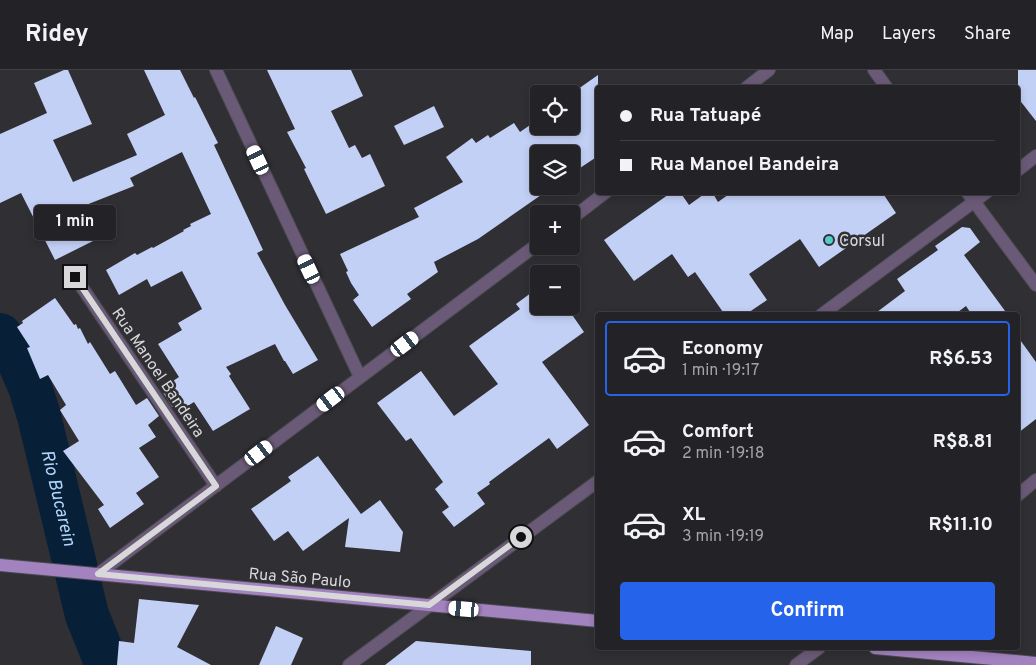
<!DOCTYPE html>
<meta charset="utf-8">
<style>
body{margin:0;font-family:Overpass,sans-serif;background:#2f2f33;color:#f1f3f6;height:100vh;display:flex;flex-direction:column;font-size:19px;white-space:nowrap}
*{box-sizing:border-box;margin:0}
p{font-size:16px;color:#a3a4a7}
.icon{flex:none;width:28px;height:28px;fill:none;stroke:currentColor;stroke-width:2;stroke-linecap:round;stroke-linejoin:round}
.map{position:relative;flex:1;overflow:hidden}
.drawer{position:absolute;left:595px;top:242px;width:425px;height:338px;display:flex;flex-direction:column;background:#232327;border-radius:5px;box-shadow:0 2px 8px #0003,0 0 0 1px #404044}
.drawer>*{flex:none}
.banner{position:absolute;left:595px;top:15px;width:425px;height:110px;border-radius:5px;box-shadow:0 2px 8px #0003,0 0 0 1px #404044;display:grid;align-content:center;height:110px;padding:0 25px;background:#232327}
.controls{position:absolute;left:530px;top:15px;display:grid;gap:10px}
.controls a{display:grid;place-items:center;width:50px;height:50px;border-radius:5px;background:#232327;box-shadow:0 2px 8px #0003,0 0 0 1px #404044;font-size:25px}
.end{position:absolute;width:22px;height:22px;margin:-11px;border:6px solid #d8d8db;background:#111;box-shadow:0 0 0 2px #111}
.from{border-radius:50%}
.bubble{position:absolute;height:35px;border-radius:5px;background:#232327;box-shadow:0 2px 8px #0003,0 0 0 1px #404044;font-size:16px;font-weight:700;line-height:35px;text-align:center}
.car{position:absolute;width:15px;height:30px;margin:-15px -8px;border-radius:6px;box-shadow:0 0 4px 1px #0007;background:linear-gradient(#fff 24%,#345 0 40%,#fff 0 76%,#345 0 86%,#fff 0)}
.banner b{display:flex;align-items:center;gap:18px;height:48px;font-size:19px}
.banner b+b{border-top:1px solid #404044}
.banner i{width:12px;height:12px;background:#f1f3f6}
ul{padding:9px 0 0;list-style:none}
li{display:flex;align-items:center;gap:15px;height:75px;margin:0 10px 8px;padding:0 15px;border:2px solid transparent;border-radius:5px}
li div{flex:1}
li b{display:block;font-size:19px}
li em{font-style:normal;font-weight:700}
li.on{border-color:#2563eb}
li>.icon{width:45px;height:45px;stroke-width:1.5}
.button{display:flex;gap:10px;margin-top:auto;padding:10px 25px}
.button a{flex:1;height:58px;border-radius:5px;background:#2563eb;color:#fff;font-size:20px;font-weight:700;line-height:58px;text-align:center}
header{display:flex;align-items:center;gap:30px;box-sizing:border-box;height:70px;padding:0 25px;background:#232327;border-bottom:1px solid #404044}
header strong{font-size:24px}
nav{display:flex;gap:28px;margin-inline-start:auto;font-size:18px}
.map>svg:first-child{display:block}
</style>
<header>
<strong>Ridey</strong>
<nav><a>Map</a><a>Layers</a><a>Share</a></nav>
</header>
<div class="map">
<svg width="1036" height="595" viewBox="0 0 1036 595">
<rect width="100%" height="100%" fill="#2f2f34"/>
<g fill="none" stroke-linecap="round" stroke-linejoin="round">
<path stroke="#072037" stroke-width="44" id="s1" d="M0 265 17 287 30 317 39 346 87 545 107 595"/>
</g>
<path fill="#c3d0f6" d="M64 0H68L92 54 53 70 73 112 137 85 127 64 165 45 144 0H180L194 28 195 27 218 73 214 75 263 180 257 183 285 235 318 290 293 304 285 291H284L275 274 226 297 231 304 229 306 250 339 213 361 194 332 183 339 179 333 172 337 161 319 179 307 158 274 182 260 178 253 202 239 182 201 151 217 147 209 119 225 106 200 135 183 137 185 152 177 153 178 184 161 183 160 191 156 190 154 211 144 182 82 130 108 134 116 86 135 101 167 55 190 21 123 0 133V64L47 43 34 13Z
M267 0H351L363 26 331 41 349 78 355 75 362 88 370 84 385 116 326 144 304 99 306 98 287 62 295 59Z
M1018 0H1036V51L1018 28Z
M598 5V86L571 104V84H539V116H554L478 169 434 192 438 202 407 224 411 229 372 257 353 230 359 225 351 213 346 202 348 201 340 184 419 147 414 138 463 112 446 87 472 68 476 73 488 65 490 68 514 53 520 62 533 53 541 66 555 56H571V45L581 38 571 24Z
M434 36 444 57 404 75 394 56Z
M672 122H680L689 135 707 122H712L718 132 732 122H882L896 143 819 197 800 169 749 204 767 230 745 245H725L695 202 688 207 672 184 634 211 604 170Z
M962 157 970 158 980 172 964 185 1008 245H972L966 236 954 245H873L905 221 897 209 938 180 935 176Z
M539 217V236H566L584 262 542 292 589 355 557 379 549 368 489 412 490 414 477 423 485 434 454 457 442 442 449 437 435 419 443 412 411 368 406 371 377 333 421 301 454 346 498 314 469 276 520 239 516 234Z
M55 228 74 255 76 254 78 259 80 258 88 274 90 272 110 304 115 301 136 335 147 328 159 346 148 355 156 367 139 378 159 407 136 423 144 434 110 458 98 439 104 435 63 381 79 371 60 340 66 335 48 305 40 309 27 278 30 277 17 257 23 253 22 251Z
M1018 267 1036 292V349L1018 363Z
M318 386 361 444 380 430 403 462 400 482 345 477 349 448 303 481 288 461 274 471 251 439 291 411 288 407Z
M139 529 199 535 177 577 211 595H117L119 571 134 573Z
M276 556 303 568 291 595H259Z
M416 571 531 581V595H385Z"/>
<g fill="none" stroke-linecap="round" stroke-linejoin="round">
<g stroke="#4a4a4f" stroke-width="14">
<path id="minor" d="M216 0 360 307
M746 18 769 0
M1018 100 1036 86
M571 149 606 122
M75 207 216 416
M821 245 987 122
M1018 425 1036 410
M98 504 539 173
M349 595 598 411
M796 595 819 578"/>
</g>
<g stroke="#4a4a4f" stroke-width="14">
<path id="tertiary" d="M874 0 887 18
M967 122 1036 215"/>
</g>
<g stroke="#4a4a4f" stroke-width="14">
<path id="primary" d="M0 495 598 551
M875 578 1036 593"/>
</g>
<use href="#minor" stroke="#6a5a78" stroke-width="12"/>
<use href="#tertiary" stroke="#6a5a78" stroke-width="12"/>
<use href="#primary" stroke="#a382c0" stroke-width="12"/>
</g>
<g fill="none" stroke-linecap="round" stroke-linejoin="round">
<path stroke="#d8d8db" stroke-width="6" d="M75 207 216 416 98 504 429 535 521 467"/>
</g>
<circle fill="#53cdca" stroke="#2f2f34" stroke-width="2" cx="829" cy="170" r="5"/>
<g text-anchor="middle" stroke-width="5" stroke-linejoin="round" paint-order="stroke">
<g font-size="16" fill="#d8d8db" stroke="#2f2f34" text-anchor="start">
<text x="839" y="176">Corsul</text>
</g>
<g font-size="16" fill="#d8d8db" stroke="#2f2f34">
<text transform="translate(159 302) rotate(56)" y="6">Rua Manoel Bandeira</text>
<text transform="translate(300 507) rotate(5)" y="6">Rua São Paulo</text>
</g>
<g font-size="18" font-style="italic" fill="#b2d7fe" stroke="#2f2f34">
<text dy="6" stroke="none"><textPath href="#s1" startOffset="175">Rio Bucarein</textPath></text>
</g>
</g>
</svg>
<div class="controls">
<a><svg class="icon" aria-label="locate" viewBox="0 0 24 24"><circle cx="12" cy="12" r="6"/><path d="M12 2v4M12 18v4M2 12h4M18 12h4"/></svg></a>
<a><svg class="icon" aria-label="layers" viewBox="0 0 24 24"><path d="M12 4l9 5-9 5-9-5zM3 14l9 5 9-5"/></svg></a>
<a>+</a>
<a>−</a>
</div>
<i class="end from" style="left:521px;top:467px"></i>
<i class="end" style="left:75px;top:207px"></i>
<div class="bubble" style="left:34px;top:135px;width:82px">1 min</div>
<i class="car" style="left:258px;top:90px;rotate:335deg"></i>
<i class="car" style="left:309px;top:199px;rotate:335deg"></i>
<i class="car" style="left:405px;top:274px;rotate:53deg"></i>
<i class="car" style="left:331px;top:329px;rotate:233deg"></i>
<i class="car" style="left:259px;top:383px;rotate:53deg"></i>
<i class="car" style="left:464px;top:539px;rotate:275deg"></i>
<div class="banner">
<b><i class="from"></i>Rua Tatuapé</b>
<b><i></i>Rua Manoel Bandeira</b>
</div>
<section class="drawer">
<ul>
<li class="on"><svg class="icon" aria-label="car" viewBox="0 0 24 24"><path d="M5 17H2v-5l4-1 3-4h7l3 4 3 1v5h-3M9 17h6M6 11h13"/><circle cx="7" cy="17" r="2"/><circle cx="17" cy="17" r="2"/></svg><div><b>Economy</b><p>1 min · 19:17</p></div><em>R$6.53</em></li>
<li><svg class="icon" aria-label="car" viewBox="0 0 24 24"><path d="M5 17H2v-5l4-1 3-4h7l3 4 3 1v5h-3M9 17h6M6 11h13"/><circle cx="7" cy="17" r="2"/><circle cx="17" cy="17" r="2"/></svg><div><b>Comfort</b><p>2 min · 19:18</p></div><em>R$8.81</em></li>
<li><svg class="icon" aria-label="car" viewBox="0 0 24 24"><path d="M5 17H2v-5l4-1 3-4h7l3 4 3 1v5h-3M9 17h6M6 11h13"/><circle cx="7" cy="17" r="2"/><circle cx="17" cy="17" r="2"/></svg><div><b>XL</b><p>3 min · 19:19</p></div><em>R$11.10</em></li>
</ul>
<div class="button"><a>Confirm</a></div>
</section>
</div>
